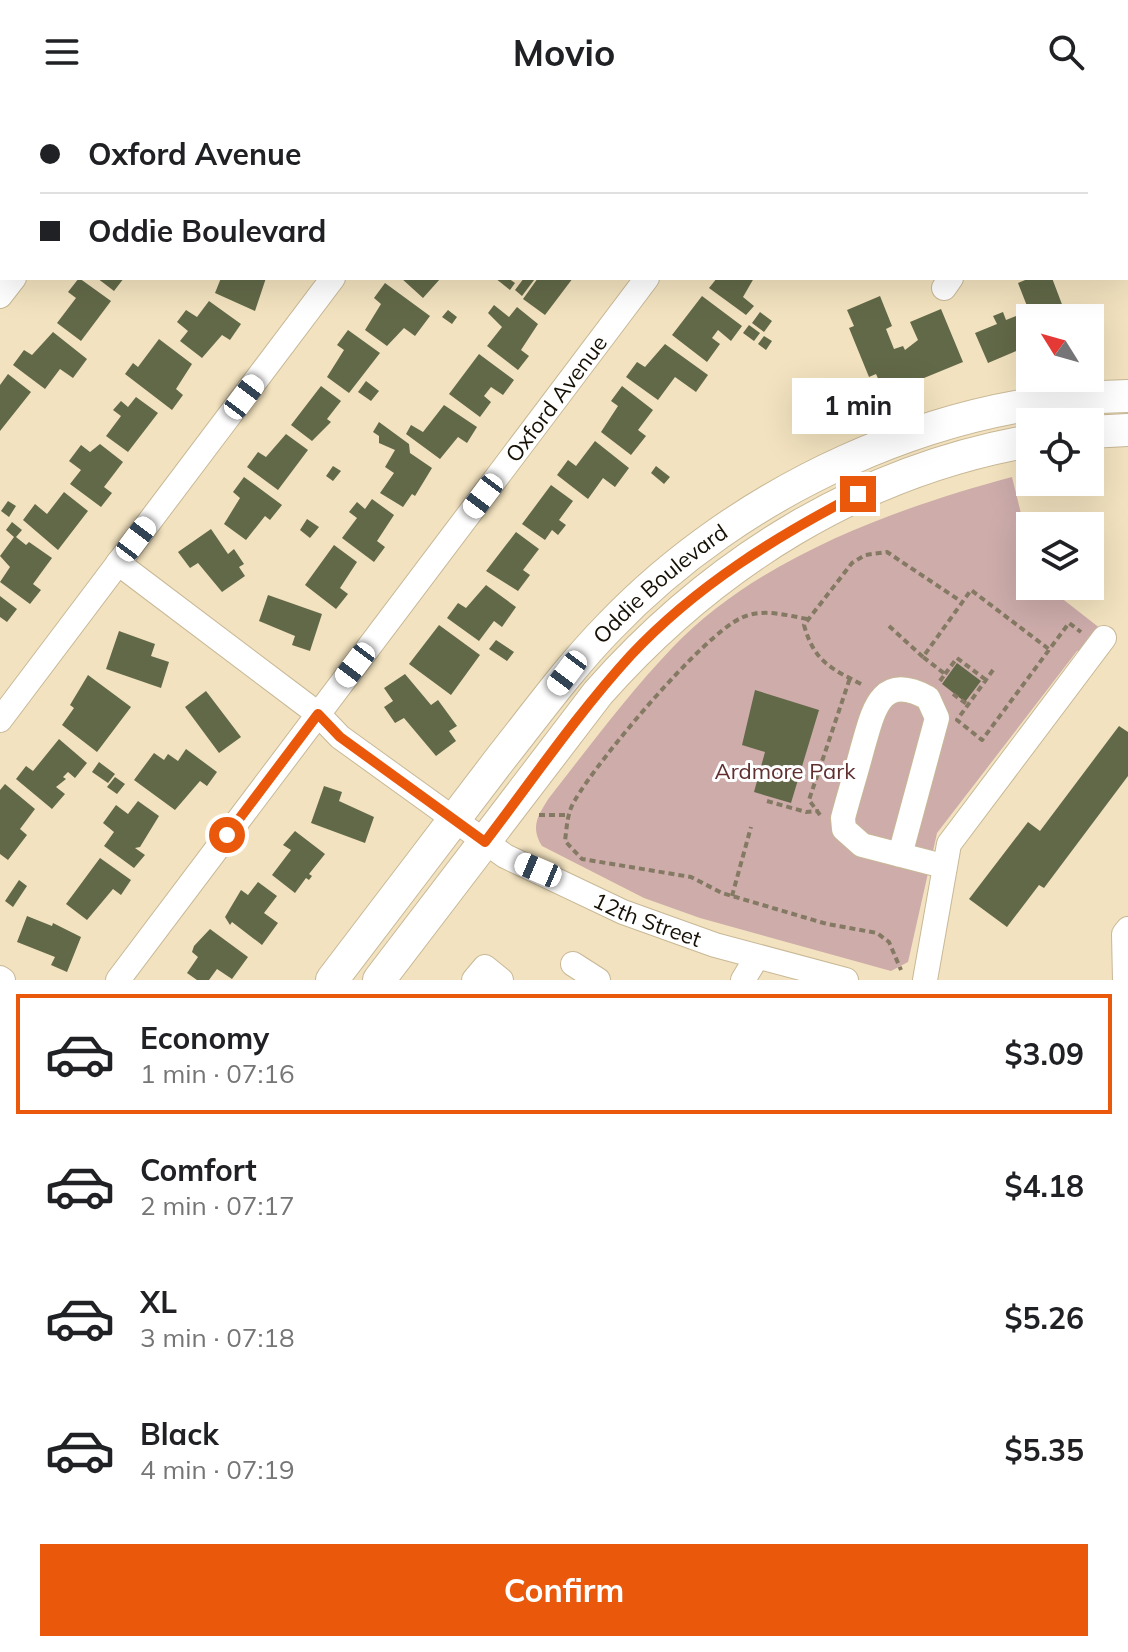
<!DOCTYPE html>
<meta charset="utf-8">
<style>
body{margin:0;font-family:Mulish,sans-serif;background:#f6f6f6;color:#202124;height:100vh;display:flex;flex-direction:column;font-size:30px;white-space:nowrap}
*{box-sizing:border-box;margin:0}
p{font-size:26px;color:#757577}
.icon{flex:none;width:44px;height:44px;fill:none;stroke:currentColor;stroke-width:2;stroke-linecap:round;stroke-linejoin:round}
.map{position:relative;height:876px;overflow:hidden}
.side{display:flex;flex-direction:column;background:#fff;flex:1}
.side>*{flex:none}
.guide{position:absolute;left:0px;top:0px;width:1128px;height:176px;box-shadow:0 8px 32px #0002;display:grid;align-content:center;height:176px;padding:0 40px;background:#fff}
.needle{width:52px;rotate:307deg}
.tools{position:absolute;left:1016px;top:200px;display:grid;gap:16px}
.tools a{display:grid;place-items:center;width:88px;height:88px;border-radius:0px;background:#fff;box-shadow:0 8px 32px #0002;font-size:40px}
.end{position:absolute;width:36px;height:36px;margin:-18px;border:10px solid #ea580c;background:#fff;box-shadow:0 0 0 4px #fff}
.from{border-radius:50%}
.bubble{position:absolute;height:56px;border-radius:0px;background:#fff;box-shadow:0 8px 32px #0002;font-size:26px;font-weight:700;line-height:56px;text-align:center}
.car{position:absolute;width:24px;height:48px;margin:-24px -12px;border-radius:10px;box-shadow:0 0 6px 2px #0007;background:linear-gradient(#fff 24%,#345 0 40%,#fff 0 76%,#345 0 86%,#fff 0)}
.guide b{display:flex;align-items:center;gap:28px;height:76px;font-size:30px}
.guide b+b{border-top:2px solid #e0e0e0}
.guide i{width:20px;height:20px;background:#202124}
ul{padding:14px 0 0;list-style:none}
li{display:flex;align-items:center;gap:24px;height:120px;margin:0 16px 12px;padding:0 24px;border:4px solid transparent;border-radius:0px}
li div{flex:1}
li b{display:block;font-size:30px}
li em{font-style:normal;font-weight:700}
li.selected{border-color:#ea580c}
li>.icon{width:72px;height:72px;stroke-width:1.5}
.cta{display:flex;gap:16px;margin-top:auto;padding:16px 40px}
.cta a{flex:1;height:92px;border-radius:0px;background:#ea580c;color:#fff;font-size:32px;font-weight:700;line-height:92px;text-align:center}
header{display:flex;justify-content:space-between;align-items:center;height:104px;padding:0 40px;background:#fff;font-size:36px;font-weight:700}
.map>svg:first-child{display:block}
</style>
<header><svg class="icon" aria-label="menu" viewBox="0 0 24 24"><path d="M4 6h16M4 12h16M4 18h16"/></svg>Movio<svg class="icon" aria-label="search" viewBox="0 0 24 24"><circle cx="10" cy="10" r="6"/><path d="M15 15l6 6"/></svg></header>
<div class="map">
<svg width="1128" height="876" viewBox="0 0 1128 876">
<rect width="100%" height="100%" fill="#f2e2bf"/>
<path fill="#cdacaa" d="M1012 373 1030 446V482H1046L1101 525 1083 546 1077 547 937 729 908 858 891 867 700 814 644 794 542 742C530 723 538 711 549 694 589 643 628 590 673 543 758 454 896 404 1012 373Z"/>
<path fill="#626948" d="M79 174 111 197 81 237 57 219 76 194 68 188Z
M97 174H124L114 187Z
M221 174H266L255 207 215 189Z
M401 174H438L440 175 423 194Z
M495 174H508L515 179 510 186Z
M524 174 534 176 522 192 515 186Z
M538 174H573L545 211 523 195Z
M717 174H754L743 193 754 202 746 211 709 184Z
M1030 174H1052L1063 203 1057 206 1060 214H1030V241L988 259 975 229 997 220 993 212 1003 208 1006 216 1021 210 1019 205 1027 202 1018 179Z
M385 179 430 212 415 232 404 224 387 242 365 226 381 200 374 194Z
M702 192 742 222 731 237 718 226 712 234 720 240 707 258 672 231Z
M880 192 892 222 886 225 894 245 903 242 905 246 918 236 910 218 941 205 963 258 885 290 876 270 869 273 849 224 854 222 847 206Z
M209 197 241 220 230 236 222 231 202 254 180 237 188 227 177 218 186 206 197 213Z
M494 201 509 213 517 203 538 220 521 246 529 252 518 266 487 242 502 223 488 209Z
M448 206 457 213 452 220 442 213Z
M760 208 772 217 764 228 752 219Z
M749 221 760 229 754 237 743 229Z
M348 226 380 249 349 289 327 273 344 246 337 241Z
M53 228 87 255 73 274 60 265 45 285 13 261 24 246 32 251Z
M764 232 772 237 766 246 758 240Z
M159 235 192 260 176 285 183 291 172 306 125 270 133 259 138 263Z
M665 240 708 271 696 288 675 273 658 296 626 273 637 258 645 263Z
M479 250 514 276 503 291 491 283 484 292 491 298 480 313 449 290Z
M8 270 31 288 0 327V281Z
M366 277 379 287 371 297 358 288Z
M321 282 341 297 327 315 331 318 312 337 291 321Z
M622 282 653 306 638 326 646 332 631 351 601 328 618 302 611 297Z
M136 293 158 309 128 348 106 332 121 312 113 306 121 297 128 303Z
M444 301 477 323 467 339 458 333 440 355 406 330 411 321 423 328Z
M379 318 409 340 410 349 432 364 415 392 412 390 403 403 380 389 394 369 385 363 395 346 379 339V332L373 328Z
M286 330 308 346 278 386 247 363 258 348 266 353Z
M595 337 629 364 615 383 603 374 588 395 557 371 568 356 576 362Z
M100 340 123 358 104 383 112 389 101 403 70 380 81 366 69 357 81 341 90 348Z
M333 362 341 367 333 377 326 372Z
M656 362 670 373 664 380 651 369Z
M244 373 282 401 270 416 265 412 246 436 224 420 240 394 233 388Z
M551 381 573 397 559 416 566 421 558 431 552 426 545 436 522 420Z
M64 388 88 407 58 446 23 416 35 400 47 410Z
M372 395 394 411 377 437 385 443 374 458 342 434 357 414 349 408 357 398 365 405Z
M8 397 16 402 9 413 1 407Z
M307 415 319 423 310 434 300 426Z
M12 418 22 426 16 433 26 441 29 438 52 454 33 480 41 486 30 500 0 478 10 463 0 452 14 433 6 426Z
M211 425 228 450 234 445 244 460 239 463 245 472 222 488 198 459 190 464 178 448Z
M516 428 539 445 523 466 530 471 518 487 486 467Z
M334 441 357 458 340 484 348 490 336 505 305 481Z
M486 481 516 503 502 523 494 517 479 537 447 514 458 499 466 504Z
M268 491 322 510 310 547 292 541 295 532 259 517Z
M0 492 17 505 7 518 0 513Z
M439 521 480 551 451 591 409 560Z
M119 527 155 540 151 552 169 558 161 584 106 565Z
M496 536 514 548 507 557 489 545Z
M957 559 981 577 965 598 942 580Z
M405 570 431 601 438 596 457 622 449 627 456 637 436 652 404 614 395 619 384 603 393 597 384 584Z
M88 571 131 603 97 648 62 621 74 604 70 601Z
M755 586 819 606 791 699 754 688 765 648 742 641Z
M206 587 241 633 219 649 185 603Z
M1119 622 1128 628V672L1044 784 1039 781 1007 823 969 795 1028 718 1040 727Z
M59 635 87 659 75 674 68 668 63 673 66 675 56 683 65 690 52 705 16 675 26 662 33 667Z
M186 645 217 668 207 682 200 677 175 706 134 676 154 649 164 656 168 650 178 657Z
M99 658 115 670 108 679 92 668Z
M115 673 125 680 117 690 107 683Z
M5 680 35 705 20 725 27 731 8 756 0 750V686Z
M324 682 342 688 339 697 374 713 365 739 311 719Z
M138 697 159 712 140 743 135 744 145 751 134 764 104 742 114 728 103 719 116 701 128 710Z
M295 727 325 750 309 770 312 772 309 776 306 774 295 789 272 771 291 746 283 741Z
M100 754 131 776 121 791 113 785 87 816 66 800Z
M19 776 27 782 13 803 5 797Z
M258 778 277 792 264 809 278 819 262 841 232 818 230 821 225 813 241 786 248 791Z
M27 812 52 822 53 819 81 833 67 868 51 861 55 853 17 838Z
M210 825 248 853 232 875 217 865 209 876H197L187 869 198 853 192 848 194 842Z"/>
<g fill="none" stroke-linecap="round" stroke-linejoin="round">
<g stroke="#c8b896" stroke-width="26">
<g id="minor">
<path d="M157 0 159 2"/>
<path d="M913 0 916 2"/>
<path d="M463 2 464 0"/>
<path d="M777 2 779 0"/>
<path d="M1126 72 1128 70"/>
<path d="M944 184 951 174"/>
<path d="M0 192 14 174"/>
<path id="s1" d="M118 459 318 610 340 633 505 752 623 808 715 841 846 876"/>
<path d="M0 616 333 174"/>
<path d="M900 751 937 614 928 594C879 567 873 609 862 646 856 669 849 691 843 714L844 725 862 741 943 762"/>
<path d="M573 860 598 876"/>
<path d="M0 874 3 876"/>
<path id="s2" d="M118 876 647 174"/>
<path d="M474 876 485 863 501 876"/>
<path d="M743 876 757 853"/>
<path d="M925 876 949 740 1104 534"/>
<path d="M1125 876 1124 830 1128 825"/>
</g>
</g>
<g stroke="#c8b896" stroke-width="34">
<g id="major">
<path d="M1090 328 1128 326"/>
<path id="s3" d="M332 876C388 802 445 728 501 654 536 610 569 564 609 523 740 386 937 294 1128 292"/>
<path d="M379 876 598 589C712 460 859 367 1030 337"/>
</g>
</g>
<path stroke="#847962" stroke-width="4" stroke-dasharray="6 4" stroke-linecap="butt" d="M807 515C786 511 761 504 741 514 702 532 598 656 575 696 567 709 567 722 565 737L582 755 691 773 722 789 827 820 877 829 889 838 901 866
M889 522 923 553
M993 566 957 616 982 636 1069 519 1081 528
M945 570 957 554 986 576
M940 577 945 570 923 553 971 486 1050 546
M861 580C830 564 814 557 804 521L852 459 865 451 887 448 962 498
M953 590 968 601
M767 697 806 708 819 707
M539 711H568
M820 711 809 696 850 574
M732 792 751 723"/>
<use href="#minor" stroke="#fff" stroke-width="24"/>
<use href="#major" stroke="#fff" stroke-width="32"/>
</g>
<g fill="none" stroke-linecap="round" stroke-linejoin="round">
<path stroke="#ea580c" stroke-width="10" d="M227 731 318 610 340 633 485 738C533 675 578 609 631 551 696 482 775 433 858 390"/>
</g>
<g text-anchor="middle" stroke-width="6" stroke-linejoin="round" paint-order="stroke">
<g font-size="22" fill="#161005" stroke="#fff">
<text dy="8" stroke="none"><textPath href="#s2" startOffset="728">Oxford Avenue</textPath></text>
<text dy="8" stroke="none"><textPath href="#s3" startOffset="516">Oddie Boulevard</textPath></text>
<text dy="8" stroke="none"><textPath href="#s1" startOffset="642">12th Street</textPath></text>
</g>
<g font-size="22" fill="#612f2f" stroke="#fff">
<text x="785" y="675">Ardmore Park</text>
</g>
</g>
</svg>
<div class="tools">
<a><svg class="needle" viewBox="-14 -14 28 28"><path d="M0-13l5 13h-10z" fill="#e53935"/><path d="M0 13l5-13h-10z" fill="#757577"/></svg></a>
<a><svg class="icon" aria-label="locate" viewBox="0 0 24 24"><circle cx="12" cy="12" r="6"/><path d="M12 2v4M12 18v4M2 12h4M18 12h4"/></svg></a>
<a><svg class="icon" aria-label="layers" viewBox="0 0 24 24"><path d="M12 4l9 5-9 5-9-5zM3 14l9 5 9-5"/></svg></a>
</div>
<i class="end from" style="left:227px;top:731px"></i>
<i class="end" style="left:858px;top:390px"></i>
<div class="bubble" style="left:792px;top:274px;width:132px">1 min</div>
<i class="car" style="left:244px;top:293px;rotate:37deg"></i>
<i class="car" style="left:483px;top:392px;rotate:217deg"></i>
<i class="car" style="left:136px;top:435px;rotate:37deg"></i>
<i class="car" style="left:355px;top:561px;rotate:217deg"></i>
<i class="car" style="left:567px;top:569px;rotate:217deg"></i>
<i class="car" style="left:538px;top:766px;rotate:293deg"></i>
<div class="guide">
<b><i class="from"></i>Oxford Avenue</b>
<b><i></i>Oddie Boulevard</b>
</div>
</div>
<section class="side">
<ul>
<li class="selected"><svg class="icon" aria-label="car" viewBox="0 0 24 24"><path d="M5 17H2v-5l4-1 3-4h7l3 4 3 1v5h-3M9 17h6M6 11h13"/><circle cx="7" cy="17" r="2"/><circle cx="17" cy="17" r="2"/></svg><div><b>Economy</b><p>1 min · 07:16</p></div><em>$3.09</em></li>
<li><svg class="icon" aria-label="car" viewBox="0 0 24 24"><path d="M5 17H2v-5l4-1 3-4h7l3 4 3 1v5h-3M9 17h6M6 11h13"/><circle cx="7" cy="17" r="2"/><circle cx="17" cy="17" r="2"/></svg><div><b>Comfort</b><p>2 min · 07:17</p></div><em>$4.18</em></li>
<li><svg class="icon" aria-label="car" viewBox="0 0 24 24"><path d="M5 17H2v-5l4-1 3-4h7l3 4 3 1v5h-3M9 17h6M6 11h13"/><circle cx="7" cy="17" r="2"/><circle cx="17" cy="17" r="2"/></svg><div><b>XL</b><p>3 min · 07:18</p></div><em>$5.26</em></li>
<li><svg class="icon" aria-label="car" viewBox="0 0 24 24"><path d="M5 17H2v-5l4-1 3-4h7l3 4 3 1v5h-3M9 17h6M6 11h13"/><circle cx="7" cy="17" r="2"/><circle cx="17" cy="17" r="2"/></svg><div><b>Black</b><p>4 min · 07:19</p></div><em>$5.35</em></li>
</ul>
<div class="cta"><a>Confirm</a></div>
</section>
